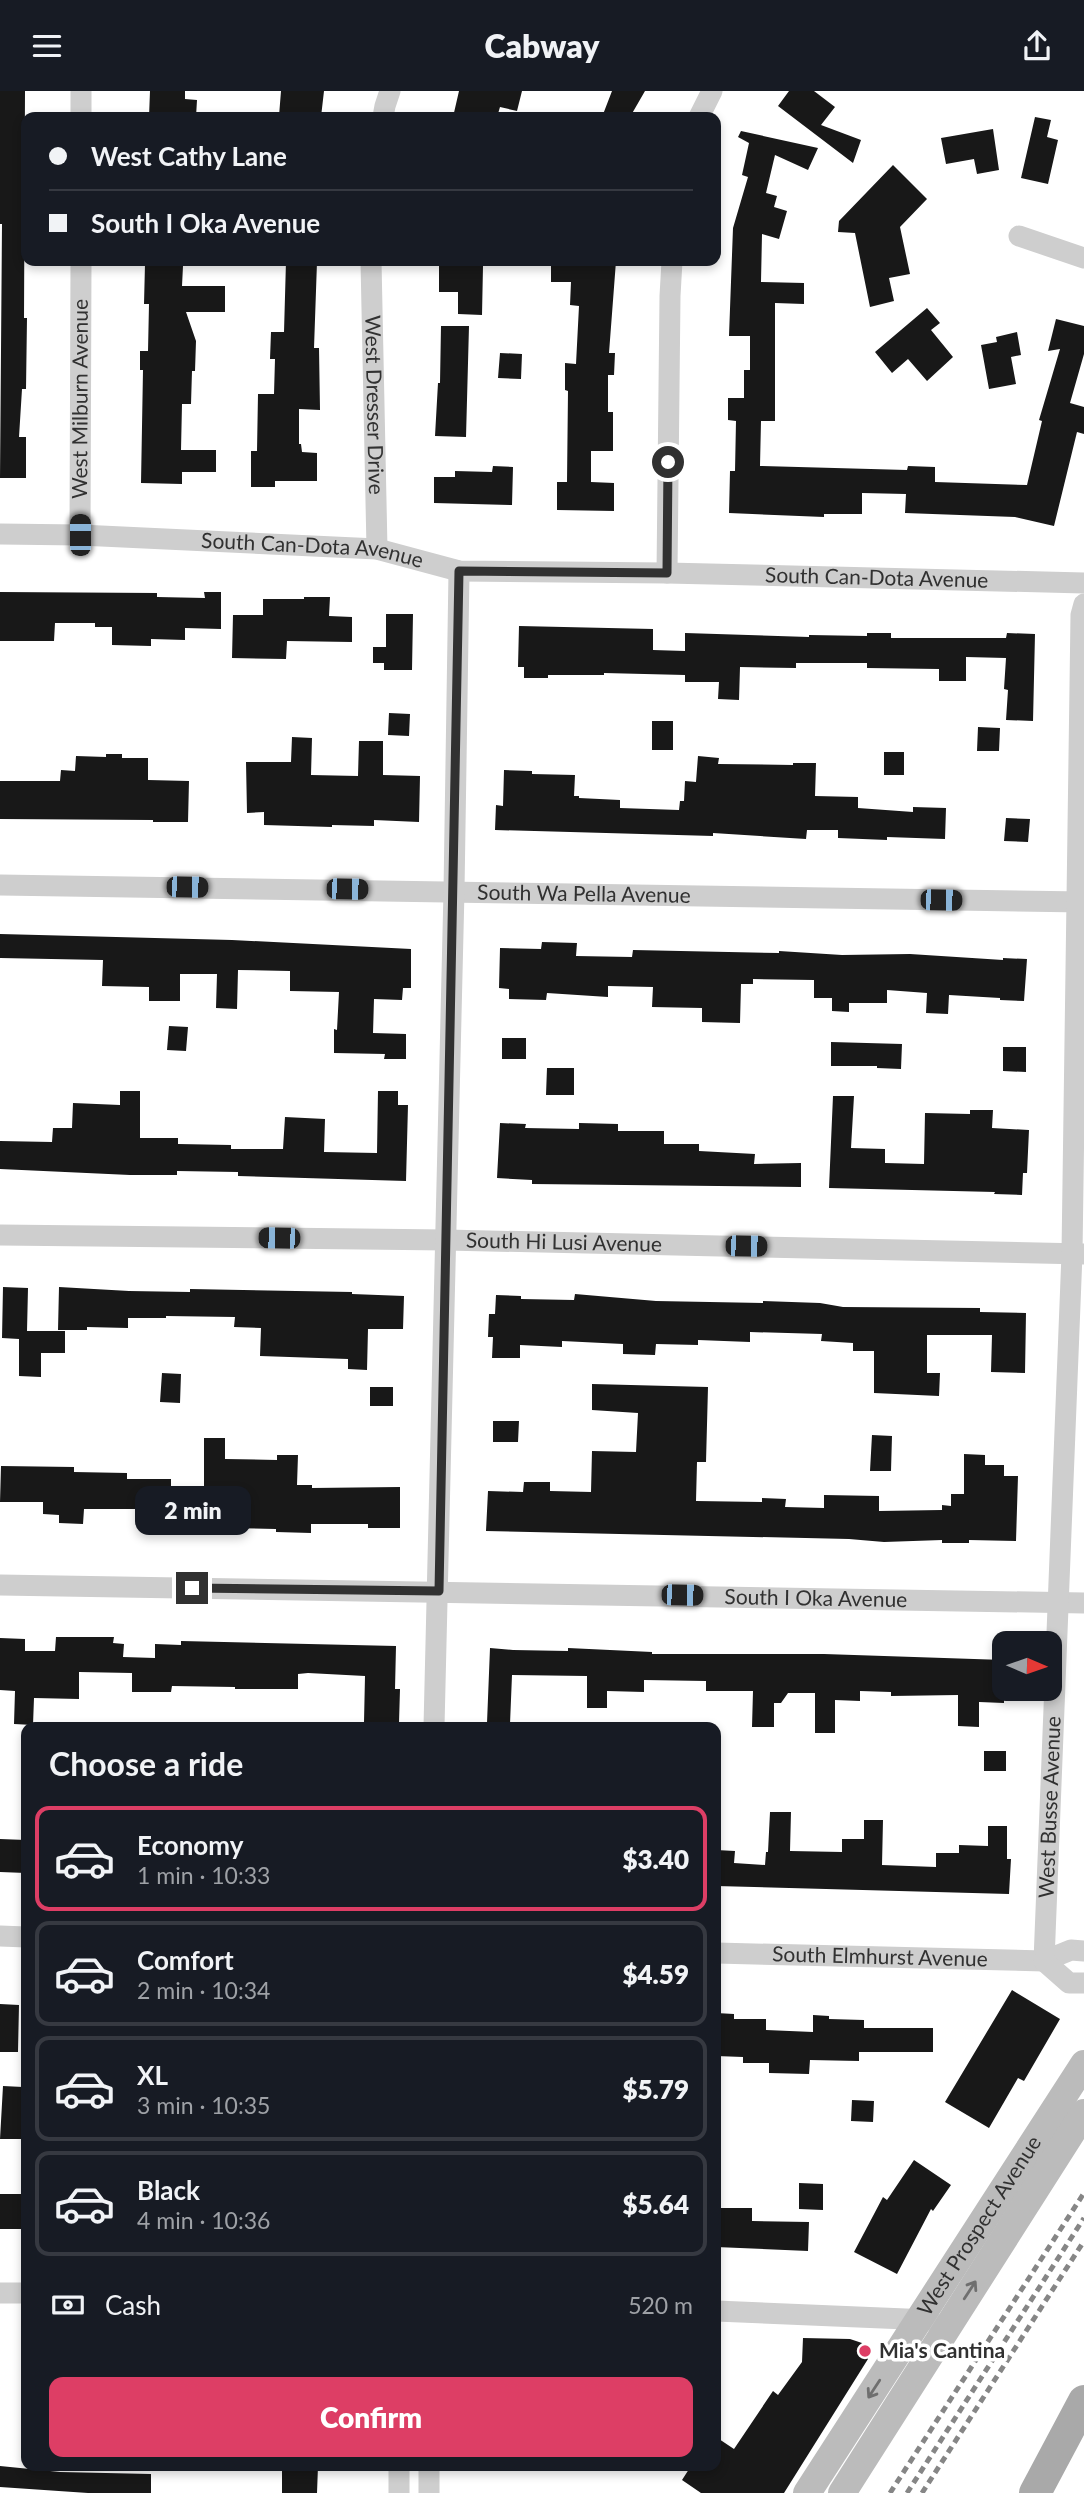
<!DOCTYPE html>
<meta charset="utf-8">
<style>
body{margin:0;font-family:Lato,sans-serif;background:#20242c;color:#f1f3f6;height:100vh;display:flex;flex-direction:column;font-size:26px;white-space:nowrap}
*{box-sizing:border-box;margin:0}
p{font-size:23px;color:#9ea1a6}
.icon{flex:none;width:38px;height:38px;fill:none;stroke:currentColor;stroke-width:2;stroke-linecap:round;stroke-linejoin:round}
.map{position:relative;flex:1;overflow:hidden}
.details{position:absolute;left:21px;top:1631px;width:700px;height:749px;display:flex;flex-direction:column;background:#171b24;border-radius:14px;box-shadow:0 4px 10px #0003}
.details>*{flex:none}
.hud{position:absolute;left:21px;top:21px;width:700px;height:154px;border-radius:14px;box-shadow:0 4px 10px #0003;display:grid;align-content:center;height:154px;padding:0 28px;background:#171b24}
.needle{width:46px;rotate:92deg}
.buttons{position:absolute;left:992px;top:1540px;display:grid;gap:14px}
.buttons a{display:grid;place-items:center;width:70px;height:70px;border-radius:14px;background:#171b24;box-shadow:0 4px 10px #0003;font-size:35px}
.end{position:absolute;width:32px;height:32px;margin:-16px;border:9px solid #313131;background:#fff;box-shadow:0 0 0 4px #fff}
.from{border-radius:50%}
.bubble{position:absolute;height:49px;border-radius:14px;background:#171b24;box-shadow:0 4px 10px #0003;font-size:23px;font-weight:800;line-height:49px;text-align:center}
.car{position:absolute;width:21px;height:42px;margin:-21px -10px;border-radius:9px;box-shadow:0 0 5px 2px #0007;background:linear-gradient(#222 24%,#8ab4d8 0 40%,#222 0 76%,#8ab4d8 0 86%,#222 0)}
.hud b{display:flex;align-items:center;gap:24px;height:66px;font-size:26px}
.hud b+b{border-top:2px solid #363941}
.hud i{width:18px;height:18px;background:#f1f3f6}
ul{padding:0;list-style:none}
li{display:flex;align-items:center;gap:21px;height:105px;margin:0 14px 10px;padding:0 14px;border:4px solid #363941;border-radius:14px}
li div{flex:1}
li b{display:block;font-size:26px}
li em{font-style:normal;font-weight:800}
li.on{border-color:#dd3e65}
li>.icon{width:63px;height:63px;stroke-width:1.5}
h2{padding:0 28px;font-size:32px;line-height:84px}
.pay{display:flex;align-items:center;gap:18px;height:77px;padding:0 28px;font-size:26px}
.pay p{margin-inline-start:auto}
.primary-button{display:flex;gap:14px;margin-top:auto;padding:14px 28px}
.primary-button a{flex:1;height:80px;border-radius:14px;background:#dd3e65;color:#fff;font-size:28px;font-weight:800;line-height:80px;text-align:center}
header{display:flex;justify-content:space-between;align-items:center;height:91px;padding:0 28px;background:#171b24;font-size:32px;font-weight:800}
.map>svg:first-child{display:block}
</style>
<header><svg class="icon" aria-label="menu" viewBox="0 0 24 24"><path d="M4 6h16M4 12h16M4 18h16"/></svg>Cabway<svg class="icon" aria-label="share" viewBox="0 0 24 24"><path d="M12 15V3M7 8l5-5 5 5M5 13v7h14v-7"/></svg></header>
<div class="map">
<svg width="1084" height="2402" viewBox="0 0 1084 2402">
<rect width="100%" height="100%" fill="#fff"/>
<path fill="#181818" d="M0 0H25L24 227H27L26 298H22L19 346H26V387H0L2 133H0Z
M150 0H185V8L197 9 196 26H149Z
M281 0H324L321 26 279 25Z
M459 0H522L517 20 500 16 497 26H453Z
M612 0H645L630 26H602Z
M789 0H814L835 16 821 34 861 49 853 72 778 15Z
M1035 26 1051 29 1047 46 1058 49 1048 93 1021 87Z
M993 38 999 79 977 83 974 68 946 73 941 47Z
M741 40 818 57 808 79 775 64 766 102 777 105 774 116 787 120 779 148 762 143 761 191 804 192V213L775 212V330H761L760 375 907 379 908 375 935 376V391L1027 394 1042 330 1039 329 1060 258 1048 260 1056 228 1084 235V263L1070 312 1084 316V343L1077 341 1054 435 1015 426 905 422 906 403 862 402V423H824V426L729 422 730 380H735L736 330 728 329V307H744V279H750V245H729L733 137 748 86 742 84 749 52 738 46Z
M893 74 927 108 900 136 910 183 889 187 894 210 870 216 855 142 838 141 839 130Z
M286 170 317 171 314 257H319L320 319 299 318V353H301L302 361 317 362V390H275V396H251V360H257L258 303H274L275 268H270L271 241H284Z
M568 170H616L609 262H615L614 284H608V321H613V360H591V391L614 392V420L557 419V391H567L568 300 565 299V272L576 273 579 215 570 214 571 191H551V173H568Z
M145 173 183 175 182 195H225V221H186L196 250 195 280H192L191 313H182L181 359H216V381H182V393L141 392 143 279H140V260H148L149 213H144Z
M439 175H483L482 224 458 223V201H439Z
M927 217 940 232 931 239 953 266 927 290 908 268 892 282 875 261Z
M441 235H469L466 346 435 345 438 292H440Z
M1017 241 1021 264 1011 266 1016 293 989 298 981 254 997 251 996 246Z
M500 262 522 263 521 288 498 287Z
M493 375 513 376 512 414 434 412V386H455V380L492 381Z
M0 501 157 502V506L205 507 204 501H221V538L185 537V549L151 548V555L112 554V536H95V532H55L54 550H0Z
M304 506H330L329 525 352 526V551L287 550 286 568 232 567 233 524H263V508H304Z
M386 523H413L412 579H384V572H373V556H386Z
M519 535 653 538V559L685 560V542L809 546V544L867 545V542H891V547H1006L1007 542 1035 543 1033 630 1006 629 1008 599 1004 598 1006 567 966 566V590H939V578L867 577V572H796V577L740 576 739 609 718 608 719 591H685V584L604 582V584H548V587H524V576H518Z
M389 622 410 623 409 645 388 644Z
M652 630H673V659H652Z
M978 636 1000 637 999 660H977Z
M292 646 312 647 311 684 358 685 359 650H383V684L420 685 419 731 374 729V735L332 734V736L264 734V721L247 722 246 671H291Z
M884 661H904V684H884Z
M106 663H122V667H148V689L189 690 188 731H153V729L0 728V690H60L61 679 75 680 76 665 106 666Z
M698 665 719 667 718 673 793 674V672H816L815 705 858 706V717L913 721V716L946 717 945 748 887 746V749L838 747V739H807L806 748 713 742V745L495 739 496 714 503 715 504 679 532 680V683L575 684 574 705H579V707L620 709V717L679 719 680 710H684L685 690 696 691Z
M1006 727 1030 728 1028 751 1004 750Z
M0 843 232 849 411 858V897H403L402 909 374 908 373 942 406 943V968H384L385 963 334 962V938L337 939 339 901 290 900V880L238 879 237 918 216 917 217 883H180V910H149V896L102 895 103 869 0 867Z
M542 851 577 852 576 865 632 866 633 859 779 862V860L842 864 910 863 1003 869V867L1027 868 1024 910 1000 909V907L949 904 948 923 926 922 927 902 887 899V912H849V921L832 920V907H814V889L753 888V893H741L740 932 702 931V917L652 916 653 896 608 895V906L547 902 546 909 509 908V898L499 897 500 857 541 858Z
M169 935 188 936 186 960 167 959Z
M502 947H526V968H502Z
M831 951 902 953 901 978 877 977V975H831Z
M1003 956H1026V981L1003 980Z
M547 977H574V1004H546Z
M120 1000H140V1047H178V1053L231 1054V1058H283L285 1026 325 1028 324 1061 377 1062 378 1000H398V1014H408L406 1090 238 1085V1081L177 1080V1084H130L0 1078V1050L52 1051 53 1037H72L73 1012 120 1014Z
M833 1005H854L851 1057 885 1058V1072L924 1073 925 1022 970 1023V1019H993L992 1037 1029 1039 1027 1082H1023L1022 1104 994 1103 995 1101 829 1097Z
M500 1032 526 1033 525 1037 579 1038V1032L618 1033V1040H664V1053H699V1060L755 1063 754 1073 801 1072V1096L532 1093V1089L497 1087Z
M3 1196 28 1197 27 1240H65V1262H41V1286L19 1285V1248L2 1247Z
M59 1196 129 1200 190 1201V1198L352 1201V1203L404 1205 403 1238H368L367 1279 348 1278V1268L260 1265 261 1237 234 1236 235 1226 166 1225V1227H128V1237L87 1236V1239H58Z
M575 1203 656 1210 763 1212V1210L820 1212 843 1216 980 1217V1221L1026 1222 1025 1282 991 1281 992 1244H927V1282H940L939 1305 874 1302V1260H853V1252L821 1250 822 1243 750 1241V1251L698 1249V1254L656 1253 655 1264 623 1263V1253L562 1250V1256L520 1254V1267H492L493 1246H488L489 1223H495L496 1204 521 1205V1208L574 1209Z
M162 1282 181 1283 180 1312 160 1311Z
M592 1293 708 1296 706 1371H697L696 1410 762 1411V1407L786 1408 785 1416 824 1417V1404L879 1405V1420L942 1419V1414L951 1415V1403H964V1363L985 1364V1374H1004V1385H1018L1016 1450 969 1449V1452H942V1449L884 1451 849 1448 486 1440 488 1400 523 1401 524 1391H550V1400L591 1401 592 1360 636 1361 638 1322 592 1319Z
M370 1296H393V1315H370Z
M493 1330H519L518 1351H493Z
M872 1344 892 1345 891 1380H870Z
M204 1347H225V1368L277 1369V1364H298L297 1394H312V1397L400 1396V1437H368V1433H311V1442L276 1441V1438L228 1437V1432H182V1425L135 1424V1418H84L83 1433 59 1432V1424L43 1423V1411H0L1 1375 74 1376V1381L127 1382V1388H171V1395L204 1396Z
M56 1546H114L113 1552 124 1553 123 1566 155 1567V1553L181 1554V1550L396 1555 395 1598H400L399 1632 364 1631 365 1585 308 1582 298 1583V1598H235V1596L172 1595 171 1601H132V1582L79 1581V1608L34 1607 33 1634 14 1633 15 1600 0 1599V1547L25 1548V1560H55Z
M490 1557 513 1559 568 1560V1557L652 1561V1563H824L1004 1569V1612L979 1611V1636L958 1635V1604L891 1605V1601L860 1600V1610L835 1609V1642H815V1602H788L781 1612H774V1636H752L753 1600H706V1590L644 1589V1601L607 1600V1617H587V1585L512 1584 510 1633 487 1632Z
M984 1660H1006V1680H984Z
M770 1721H791L790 1760 842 1761V1748H864V1729H883L882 1774 936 1776V1762H959V1754L988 1755V1735H1007V1768H1011L1009 1803 716 1795V1759L735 1760 734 1772 765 1774 766 1761H768Z
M0 1748 26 1749V1782L0 1781Z
M1012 1899 1060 1928 1024 1990 1018 1987 989 2037 945 2011Z
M0 1913 19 1914 18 1961H0Z
M716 1922 734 1923V1928H766V1939L813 1941V1924L829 1925V1928L864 1929V1937H933V1961H859V1970L810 1969 809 1983 769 1982V1972H743V1966L716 1965Z
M3 1995 23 1996 22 2048H0Z
M852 2009 874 2010 873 2031 851 2030Z
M914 2069 951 2094 933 2120 931 2118 897 2183 854 2161 883 2106 887 2109Z
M799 2092 823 2093V2119L799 2118Z
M0 2103H26V2138H0Z
M716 2117H752V2130L809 2131 808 2160 716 2156Z
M803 2247 850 2248 862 2252 868 2268 784 2402H701L682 2389 691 2375H716V2346L734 2358 773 2300 778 2304 802 2271Z
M0 2375 60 2381 151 2383V2402H88L0 2396Z
M282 2375H318L317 2402H282Z"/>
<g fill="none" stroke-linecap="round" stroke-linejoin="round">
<g stroke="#cecece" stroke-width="21">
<path d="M81 26V0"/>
<path d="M383 26 385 15 390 0"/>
<path d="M699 26 712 0"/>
<path d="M1019 145 1084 167"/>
<path id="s1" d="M371 170 377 458"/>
<path id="s2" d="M0 443 80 444 377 458 459 480 667 482 1084 492"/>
<path id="s3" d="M80 444 81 170"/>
<path d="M667 482 670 205 672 170"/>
<path id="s4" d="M0 794 1084 811"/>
<path id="s5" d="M0 1144 446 1149 1084 1163"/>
<path id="s6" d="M0 1494 1084 1512"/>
<path d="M434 1636 454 800 459 480"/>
<path d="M0 1845 26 1846"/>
<path id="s7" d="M716 1862 1044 1870 1071 1859 1084 1860"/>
<path id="s8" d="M1044 1870 1072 1163 1081 524 1084 513"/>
<path d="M1044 1870 1069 1892H1084"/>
<path d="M0 2202H26"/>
<path d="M716 2220 930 2229"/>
<path d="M399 2402V2375"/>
<path d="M429 2402V2375"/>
</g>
<g stroke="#bbb" stroke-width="28">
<path id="s9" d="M807 2402 1084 1973"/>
<path d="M842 2402 1084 2022"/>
</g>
<path stroke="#a9a9a9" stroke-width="32" d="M1035 2402 1084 2310"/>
<path stroke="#868686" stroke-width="5" stroke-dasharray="7 5" stroke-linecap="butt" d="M890 2402 1084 2102
M907 2402 1084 2127
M922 2402 1084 2150"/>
</g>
<defs><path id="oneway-shaft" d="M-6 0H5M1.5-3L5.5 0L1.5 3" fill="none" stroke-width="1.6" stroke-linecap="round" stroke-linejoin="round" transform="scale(1.75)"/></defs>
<g stroke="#6f6f6f">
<use href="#oneway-shaft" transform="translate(970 2199) rotate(-57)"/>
<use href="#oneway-shaft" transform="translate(874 2298) rotate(123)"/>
</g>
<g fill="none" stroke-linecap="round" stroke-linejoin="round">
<path stroke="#313131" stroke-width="9" d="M192 1497 439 1500 459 480 667 482 668 371"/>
</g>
<circle fill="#dd3e65" stroke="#fff" stroke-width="2.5" cx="865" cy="2260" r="7"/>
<g text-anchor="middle" stroke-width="7" stroke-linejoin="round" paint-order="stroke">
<g font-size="21" fill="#313131" stroke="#fff">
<text dy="7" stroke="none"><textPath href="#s3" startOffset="136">West Milburn Avenue</textPath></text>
<text dy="7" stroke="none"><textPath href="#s1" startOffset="144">West Dresser Drive</textPath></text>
<text dy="7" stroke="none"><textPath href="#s2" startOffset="313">South Can-Dota Avenue</textPath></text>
<text dy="7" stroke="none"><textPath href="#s2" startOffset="880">South Can-Dota Avenue</textPath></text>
<text dy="7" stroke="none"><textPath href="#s4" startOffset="584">South Wa Pella Avenue</textPath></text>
<text dy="7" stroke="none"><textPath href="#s5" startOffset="564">South Hi Lusi Avenue</textPath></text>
<text dy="7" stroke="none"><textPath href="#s6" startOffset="816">South I Oka Avenue</textPath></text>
<text dy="7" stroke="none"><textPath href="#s8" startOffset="154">West Busse Avenue</textPath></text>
<text dy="7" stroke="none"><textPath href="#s7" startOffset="164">South Elmhurst Avenue</textPath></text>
<text dy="7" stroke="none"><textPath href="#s9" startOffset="318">West Prospect Avenue</textPath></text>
</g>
<g font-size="21" font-weight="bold" fill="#313131" stroke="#fff" text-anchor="start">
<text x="879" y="2267">Mia's Cantina</text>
</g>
</g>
</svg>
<div class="buttons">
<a><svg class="needle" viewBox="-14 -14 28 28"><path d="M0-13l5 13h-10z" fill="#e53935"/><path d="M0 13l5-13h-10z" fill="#9ea1a6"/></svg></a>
</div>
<i class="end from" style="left:668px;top:371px"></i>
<i class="end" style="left:192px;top:1497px"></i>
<div class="bubble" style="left:135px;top:1395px;width:116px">2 min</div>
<i class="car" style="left:80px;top:444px;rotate:0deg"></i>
<i class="car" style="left:187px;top:796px;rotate:91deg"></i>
<i class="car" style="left:347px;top:798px;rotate:91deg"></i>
<i class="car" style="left:941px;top:809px;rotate:91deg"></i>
<i class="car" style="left:279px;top:1147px;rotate:271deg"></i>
<i class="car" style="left:746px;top:1155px;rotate:91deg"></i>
<i class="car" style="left:682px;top:1504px;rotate:91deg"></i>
<div class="hud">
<b><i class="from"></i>West Cathy Lane</b>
<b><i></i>South I Oka Avenue</b>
</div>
<section class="details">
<h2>Choose a ride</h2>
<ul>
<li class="on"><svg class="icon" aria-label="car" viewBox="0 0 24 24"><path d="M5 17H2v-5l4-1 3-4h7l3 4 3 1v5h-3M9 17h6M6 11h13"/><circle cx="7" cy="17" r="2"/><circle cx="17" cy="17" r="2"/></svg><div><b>Economy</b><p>1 min · 10:33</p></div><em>$3.40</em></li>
<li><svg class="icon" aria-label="car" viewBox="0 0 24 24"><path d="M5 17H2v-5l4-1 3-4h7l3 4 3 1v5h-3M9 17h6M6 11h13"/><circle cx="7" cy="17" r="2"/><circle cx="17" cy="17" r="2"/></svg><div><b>Comfort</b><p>2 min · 10:34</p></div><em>$4.59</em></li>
<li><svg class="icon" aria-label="car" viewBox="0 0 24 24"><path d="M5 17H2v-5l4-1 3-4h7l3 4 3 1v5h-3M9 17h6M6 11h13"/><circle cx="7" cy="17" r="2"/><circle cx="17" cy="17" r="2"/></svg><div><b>XL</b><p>3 min · 10:35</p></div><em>$5.79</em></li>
<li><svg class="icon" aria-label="car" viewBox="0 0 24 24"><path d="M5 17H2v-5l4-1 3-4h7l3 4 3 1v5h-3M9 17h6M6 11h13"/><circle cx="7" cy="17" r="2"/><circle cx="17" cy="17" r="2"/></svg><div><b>Black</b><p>4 min · 10:36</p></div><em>$5.64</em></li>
</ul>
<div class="pay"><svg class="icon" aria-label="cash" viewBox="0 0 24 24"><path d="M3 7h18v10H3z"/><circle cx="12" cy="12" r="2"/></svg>Cash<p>520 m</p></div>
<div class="primary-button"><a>Confirm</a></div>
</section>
</div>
